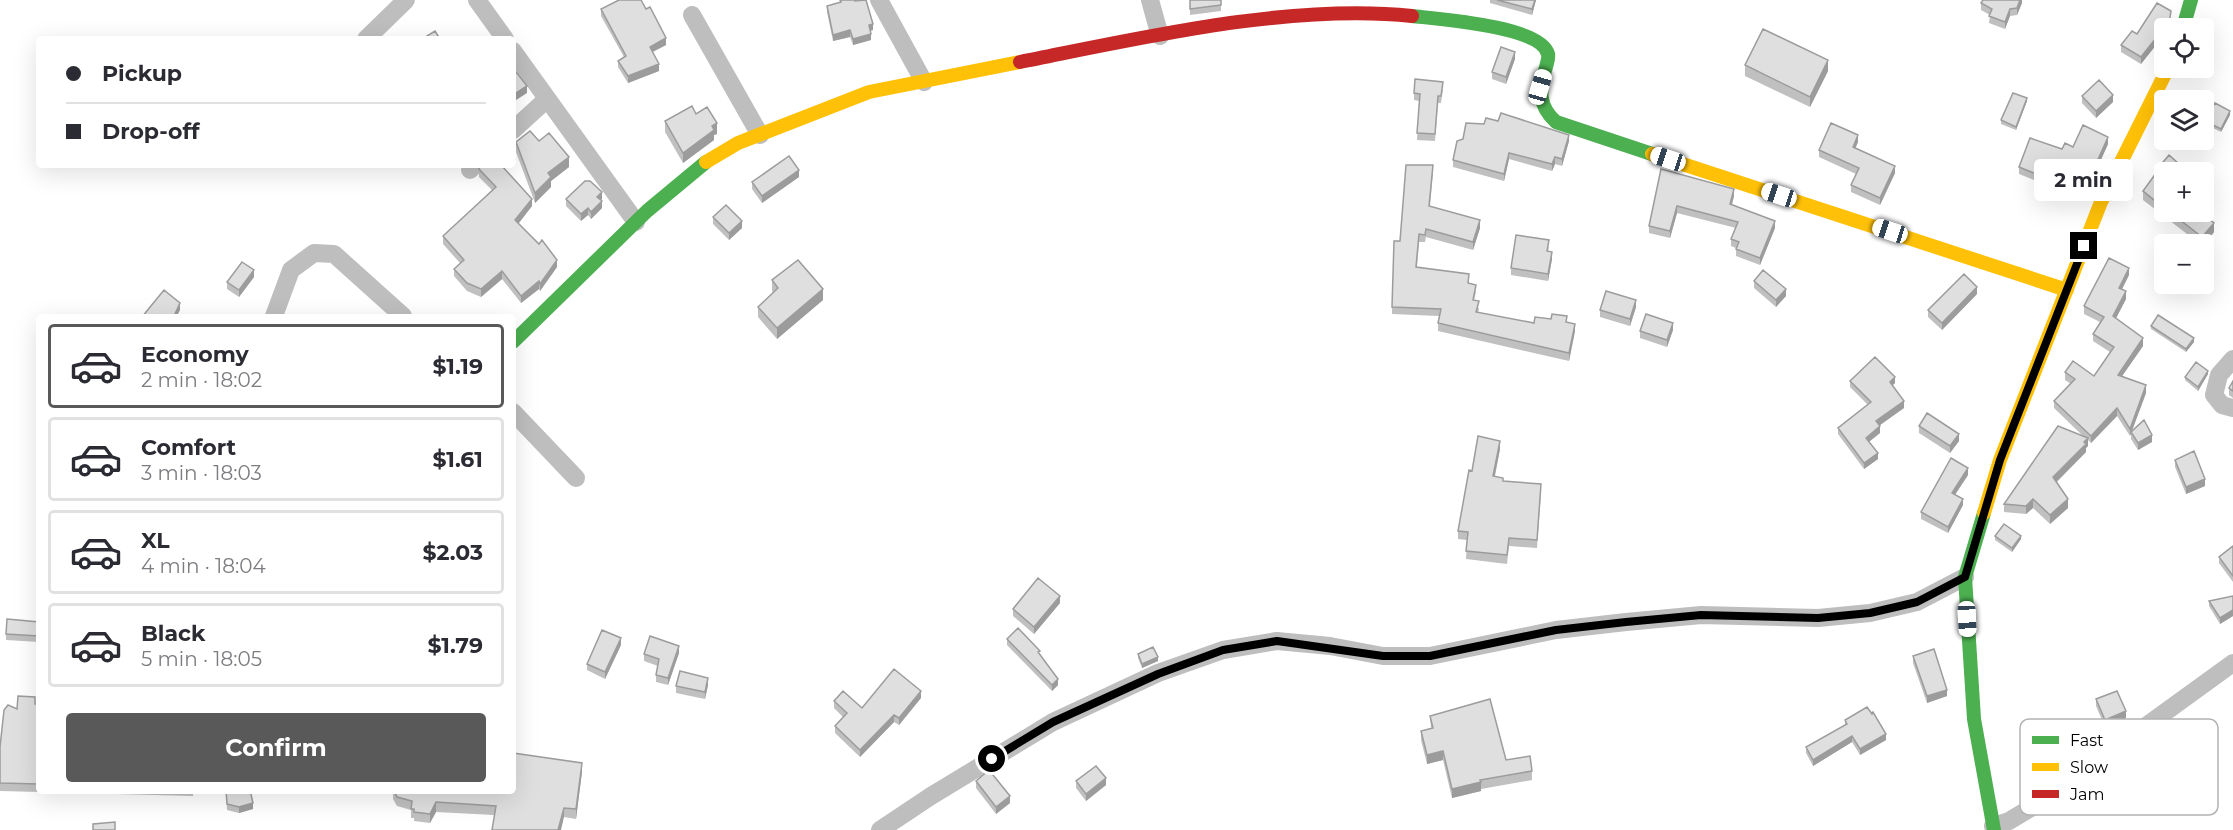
<!DOCTYPE html>
<meta charset="utf-8">
<style>
body{margin:0;font-family:Montserrat,sans-serif;background:#f7f7f7;color:#2b2b33;height:100vh;display:flex;flex-direction:column;font-size:22px;white-space:nowrap}
*{box-sizing:border-box;margin:0}
p{font-size:20px;color:#7c7c81}
.icon{flex:none;width:33px;height:33px;fill:none;stroke:currentColor;stroke-width:2;stroke-linecap:round;stroke-linejoin:round}
.map{position:relative;flex:1;overflow:hidden}
.panel{position:absolute;left:36px;top:314px;width:480px;height:480px;display:flex;flex-direction:column;background:#fff;border-radius:6px;box-shadow:0 6px 24px #0002}
.panel>*{flex:none}
.hud{position:absolute;left:36px;top:36px;width:480px;height:132px;border-radius:6px;box-shadow:0 6px 24px #0002;display:grid;align-content:center;height:132px;padding:0 30px;background:#fff}
.fabs{position:absolute;left:2154px;top:18px;display:grid;gap:12px}
.fabs a{display:grid;place-items:center;width:60px;height:60px;border-radius:6px;background:#fff;box-shadow:0 6px 24px #0002;font-size:30px}
.end{position:absolute;width:27px;height:27px;margin:-14px;border:8px solid #000;background:#fff;box-shadow:0 0 0 3px #fff}
.from{border-radius:50%}
.bubble{position:absolute;height:42px;border-radius:6px;background:#fff;box-shadow:0 6px 24px #0002;font-size:20px;font-weight:700;line-height:42px;text-align:center}
.car{position:absolute;width:18px;height:36px;margin:-18px -9px;border-radius:8px;box-shadow:0 0 4px 2px #0007;background:linear-gradient(#fff 24%,#345 0 40%,#fff 0 76%,#345 0 86%,#fff 0)}
.hud b{display:flex;align-items:center;gap:21px;height:57px;font-size:22px}
.hud b+b{border-top:2px solid #e1e1e2}
.hud i{width:15px;height:15px;background:#2b2b33}
ul{padding:10px 0 0;list-style:none}
li{display:flex;align-items:center;gap:18px;height:84px;margin:0 12px 9px;padding:0 18px;border:3px solid #e1e1e2;border-radius:6px}
li div{flex:1}
li b{display:block;font-size:22px}
li em{font-style:normal;font-weight:700}
li.selected{border-color:#595959}
li>.icon{width:54px;height:54px;stroke-width:1.5}
.button{display:flex;gap:12px;margin-top:auto;padding:12px 30px}
.button a{flex:1;height:69px;border-radius:6px;background:#595959;color:#fff;font-size:24px;font-weight:700;line-height:69px;text-align:center}
.map>svg:first-child{display:block}
</style>
<div class="map">
<svg width="2233" height="830" viewBox="0 0 2233 830">
<rect width="100%" height="100%" fill="#fff"/>
<g fill="none" stroke-linecap="round" stroke-linejoin="round">
<path stroke="#bebebe" stroke-width="18" d="M477 0 505 39
M879 0 924 82
M1150 0 1160 36
M692 15 760 135
M366 39 406 0
M513 51 636 222
M513 130 547 99
M470 170 475 165
M274 316 291 270 314 253 334 254 403 316
M2233 359 2219 375 2214 395 2222 405 2233 408
M513 412 576 478
M1993 826 2009 821 2044 800 2233 663
M880 830 931 796 1053 722 1158 673 1223 650 1277 641 1330 646 1383 656H1430L1556 630 1626 622 1701 615 1818 618 1870 613 1917 602 1965 577"/>
<path stroke="#4caf50" stroke-width="14" d="M1412 16C1438 19 1541 26 1548 54 1549 58 1547 63 1546 67 1539 89 1538 106 1556 122L1652 154
M2183 28 2191 0
M513 342 647 211 706 162
M1984 513 1965 577 1974 719 1994 830"/>
<path stroke="#ffc107" stroke-width="14" d="M1652 154 2067 290
M706 162 738 143 869 92 1020 62
M1984 513 2000 460 2101 202 2168 68"/>
<path stroke="#c62828" stroke-width="14" d="M1020 62C1141 38 1290 3 1412 16"/>
</g>
<path fill="#c0c0c0" d="M840 0H855L873 30 870 31 871 40 853 45 850 37 833 41 827 12V6L840 3Z
M1190 0H1221V11L1190 15Z
M1490 0H1536L1532 15 1490 3Z
M2022 0V3L2017 15 2010 16 2005 29 1989 23 1990 15 1981 10V3Z
M601 9 666 45 653 52 659 71 628 83 618 67V61L624 57 601 16Z
M2171 18 2164 28V39L2163 42 2160 40 2141 64 2121 52V45L2137 34Z
M1515 59 1506 84 1492 79V72Z
M1745 65 1828 71 1810 107 1745 76Z
M1443 89 1441 103H1438L1435 141 1417 140 1419 101 1414 100V93Z
M2082 96 2113 102 2096 118 2082 103Z
M2027 101 2016 130 2001 124V120Z
M696 114 717 134 714 135V140L683 163 665 132V121Z
M2230 115 2221 132 2205 124V121Z
M539 141 569 167 551 181V187L535 203 516 152V142Z
M1569 141 1562 166 1555 164 1552 171 1509 159 1504 181 1453 167V160Z
M1858 142 1855 148 1895 173 1880 205 1851 192V185L1856 174 1819 157V150Z
M2108 144 2083 200 2019 174V167L2062 149 2073 147Z
M2158 168 2164 172V212H2199L2214 232 2204 245 2200 244 2143 200V191L2158 172Z
M479 169 532 206 518 224 557 267 540 291 539 289 521 303 502 279 481 297 467 291 454 276V269L460 263 443 244V236L492 190 479 177Z
M1661 169 1734 196 1732 205 1775 228 1760 265 1736 256V248L1731 246V239L1736 228 1677 213 1670 238 1649 233V226Z
M1433 173 1430 206 1480 228 1473 250 1426 237 1425 242H1419L1417 267 1469 283 1476 292 1474 300 1479 309 1478 313 1534 323H1567L1575 331 1569 361 1438 331V323L1439 316 1392 314V307L1400 241Z
M799 177 762 203 752 189V182Z
M566 199H602L601 200 602 208 591 219 588 215 581 221 566 206Z
M713 217 742 228 729 240 713 224Z
M1549 247 1548 251 1552 259 1548 281 1511 275V268Z
M2129 275 2122 289 2126 299 2116 318 2143 346 2122 376 2146 393 2130 436 2117 416 2091 443 2088 440V446L2086 448V452L2057 482 2068 508 2050 524 2033 508 2026 514 2004 512V504L2083 436 2054 408V401L2071 384 2065 380V372L2094 376 2110 352 2093 341V334L2100 322 2084 314V306Z
M254 277 239 297 227 289V282Z
M772 280 823 300 777 339 758 317V307L773 293 772 291Z
M1754 281 1786 296 1776 307 1754 288Z
M1977 294 1942 330 1928 317V310Z
M1636 307 1630 326 1600 317V310Z
M2151 326 2194 342 2186 352 2151 329Z
M1673 330 1667 347 1640 338V331Z
M2208 374 2198 391 2185 380V377Z
M1850 381 1895 383 1892 385 1904 408 1879 425 1880 433 1869 442 1878 459 1864 469 1838 434V428L1868 405 1850 387Z
M2233 381V398L2229 395V388Z
M1919 426 1959 441 1950 453 1919 433Z
M2131 432 2152 442 2138 450 2131 439Z
M1500 449 1495 476 1503 481 1541 493 1537 548 1509 546 1507 564 1466 559 1467 540 1458 539V531L1472 471Z
M2175 460 2205 486 2186 494 2175 467Z
M1968 475 1955 495 1963 505 1948 533 1921 519V512Z
M1995 536 2021 539 2012 552 1995 540Z
M2233 546V582L2219 563V557Z
M2233 596V616L2220 624 2209 606V601Z
M1060 603 1034 634 1013 616V609Z
M39 622V642L6 640V634Z
M1007 639 1040 654 1058 685 1052 691 1007 645Z
M621 645 605 679 587 670V664Z
M679 653 668 685 656 682V675L658 666 644 661V654Z
M1138 654 1158 661 1142 668 1138 658Z
M1913 656 1947 696 1927 703 1913 663Z
M708 685 705 699 676 693V686Z
M921 698 899 725 894 722 860 757 835 733V726L843 717 834 708V701L862 708Z
M2096 699 2126 718 2105 727 2096 706Z
M35 704 39 705V790H193V796L0 791V747L17 709Z
M1430 716 1506 760 1532 771V780L1481 789V791L1452 798 1443 760 1427 764 1421 740V731L1431 728Z
M1845 720 1886 740 1860 755 1852 742 1813 766 1806 753V747L1845 725Z
M582 772 576 819 564 817 494 815 436 812 430 823 414 821V818H411V810L397 806 393 799V790Z
M976 781 1010 803 996 814 976 788Z
M1076 781 1106 785 1086 801 1076 788Z
M226 790 253 809 239 813 227 810Z"/>
<path fill="#9c9c9c" d="M1535 0H1536L1532 15V9Z
M2020 0H2022V3L2017 15V8Z
M2010 9V16L2005 29V22Z
M873 24V30L869 31V25Z
M850 30V37L833 41V35Z
M2160 33V40L2141 64V57Z
M871 34V40L853 45V39Z
M666 38V45L650 53V47Z
M1515 52V59L1506 84V77Z
M1828 60V71L1810 107V97Z
M659 64V71L628 83V76Z
M527 86V93L513 102V95Z
M2113 95V102L2096 118V111Z
M2027 98V101L2016 130V127Z
M2230 111V115L2221 132V129Z
M717 123V134L714 135V140L683 163V153L712 126Z
M1569 135V141L1562 166V159Z
M1858 135V142L1853 154V147Z
M2108 137V144L2083 200V193Z
M1509 153V159L1504 181V174Z
M569 157V167L551 181V187L535 203V193L548 173Z
M1555 157V164L1552 171V164Z
M1895 166V173L1880 205V198Z
M799 170V177L762 203V196Z
M1734 189V196L1730 211V204Z
M602 192V199L597 204V197Z
M532 199V206L515 228V220Z
M602 201V208L591 219V212Z
M1677 206V213L1670 238V231Z
M588 208V215L581 221V214Z
M1480 220V228L1473 250V242Z
M742 221V228L729 240V233Z
M1775 221V228L1760 265V258Z
M2214 223V232L2204 245 2202 244V237Z
M1552 252V259L1548 281V274Z
M557 260V267L540 291V284Z
M2129 268V275L2119 295V288Z
M254 270V277L239 297V290Z
M502 271V279L481 297V289Z
M539 281V289L521 303V296Z
M1977 287V294L1942 330V323Z
M823 289V300L777 339V328Z
M1786 289V296L1776 307V300Z
M2126 291V299L2113 324V316Z
M1636 300V307L1630 326V319Z
M180 303V310L177 316H174Z
M1673 323V330L1667 347V340Z
M1575 324V331L1569 361V353Z
M2143 338V346L2118 382V375Z
M2194 338V342L2186 352V349Z
M2208 371V374L2198 391V387Z
M1895 377V383L1890 388V382Z
M2146 385V393L2130 436V429Z
M1904 401V408L1876 428V421Z
M2117 408V416L2091 443V436Z
M1880 426V433L1866 444V438Z
M1959 434V441L1950 453V446Z
M2152 435V442L2138 450V443Z
M2088 438V446L2086 448V452L2053 485V477Z
M1500 441V449L1493 484V476Z
M1878 453V459L1864 469V463Z
M1968 468V475L1952 499V493Z
M2205 479V486L2186 494V487Z
M1963 499V505L1948 533V527Z
M2033 499V508L2026 514V506Z
M2068 499V508L2050 524V515Z
M2021 536V539L2012 552V548Z
M1060 596V603L1034 634V627Z
M2233 610V616L2220 624V618Z
M621 638V645L605 679V672Z
M679 646V653L668 685V678Z
M1158 657V661L1142 668V664Z
M708 678V685L705 699V692Z
M1058 679V685L1052 691V685Z
M1947 690V696L1927 703V696Z
M921 691V698L899 725V718Z
M2126 711V718L2105 727V720Z
M894 715V722L860 757V750Z
M1886 734V740L1860 755V749Z
M1852 736V742L1813 766V760Z
M1443 751V760L1427 764V755Z
M582 763V772L576 819V809Z
M1106 778V785L1086 801V794Z
M1481 782V791L1452 798V789Z
M1010 796V803L996 814V807Z
M436 802V812L430 823V814Z
M253 803V809L239 813V807Z
M564 808V817L561 830H558Z"/>
<path fill="#dfdfdf" stroke="#9c9c9c" stroke-width="1.5" d="M619 0H641L646 9 650 7 666 38 650 47 659 64 628 76 618 61 626 56 601 9Z
M840 0H855V1L866 0 873 24 869 25 871 34 853 39 850 30 833 35 827 6 841 2Z
M1190 0H1221V5L1190 9Z
M1497 0H1535L1532 9Z
M1983 0H2020L2017 8 2010 9 2005 22 1989 16 1992 9 1981 3Z
M2157 3 2171 11 2169 24 2167 28H2164V32L2163 35 2160 33 2141 57 2121 45 2132 31 2137 34Z
M1763 29 1828 60 1810 97 1745 65Z
M435 31 440 39H422Z
M1501 47 1515 52 1506 77 1492 72Z
M513 68 527 86 513 95Z
M1415 79 1443 82 1441 96H1438L1435 134 1417 133 1420 94 1414 93Z
M2099 80 2113 95 2096 111 2082 96Z
M2013 93 2027 98 2016 127 2001 120Z
M2215 103 2230 111 2221 129 2205 121Z
M692 106 696 114 707 107 717 123 712 126 714 130 683 153 665 121Z
M1501 113 1569 135 1562 159 1555 157 1552 164 1509 153 1504 174 1453 160 1457 141 1463 139 1466 123 1484 124 1486 118 1498 121Z
M1831 123 1858 135 1853 147 1895 166 1880 198 1851 185 1859 168 1819 150Z
M2083 125 2108 137 2083 193 2019 167 2030 138 2062 149 2065 143 2073 147Z
M530 131 539 141 549 133 569 157 548 173 551 177 535 193 516 142Z
M2169 155 2188 172H2164V208L2143 191 2159 169 2158 168Z
M789 156 799 170 762 196 752 182Z
M481 165H501L532 199 515 220 539 244 542 240 557 260 540 284 539 281 521 296 502 271 481 289 467 283 454 269 464 260 443 236 496 187 479 169Z
M1406 165H1433L1429 206 1480 220 1473 242 1426 229 1425 235 1419 234 1416 267 1469 274 1468 283 1476 285 1473 300 1479 301 1476 312 1534 323 1535 317 1551 319 1552 314 1567 316 1566 322 1575 324 1569 353 1438 323 1441 309 1392 307 1394 241H1400Z
M1661 169 1734 189 1730 204 1775 221 1760 258 1736 249 1739 242 1731 239 1738 222 1677 206 1670 231 1649 226Z
M585 181H590L602 192 597 197 602 201 591 212 588 208 581 214 566 199Z
M726 205 742 221 729 233 713 217Z
M2170 212H2199L2214 223 2202 237Z
M1516 235 1549 240 1547 251 1552 252 1548 274 1511 268Z
M2109 258 2129 268 2119 288 2126 291 2113 316 2143 338 2118 375 2146 385 2130 429 2117 408 2091 436 2054 401 2075 379 2065 372 2073 361 2094 376 2114 347 2093 334 2104 317 2084 306Z
M798 260 823 289 777 328 758 307 778 288 772 280Z
M242 262 254 270 239 290 227 282Z
M1763 270 1786 289 1776 300 1754 281Z
M1964 274 1977 287 1942 323 1928 310Z
M164 290 180 303 174 316H143L146 312Z
M1606 291 1636 300 1630 319 1600 310Z
M1646 314 1673 323 1667 340 1640 331Z
M2158 315 2194 338 2186 349 2151 326Z
M1875 357 1895 377 1890 382 1904 401 1876 421 1880 426 1866 438 1878 453 1864 463 1838 428 1871 402 1850 381Z
M2196 362 2208 371 2198 387 2185 377Z
M2233 381V391L2229 388Z
M1927 413 1959 434 1950 446 1919 426Z
M2144 420 2152 435 2138 443 2131 432Z
M2058 426 2088 438 2084 442 2086 444 2053 477 2068 499 2050 515 2033 499 2026 506 2004 504Z
M1478 436 1500 441 1493 476 1503 478V481L1541 484 1537 540 1509 538 1507 555 1466 551 1468 532 1458 531 1469 470 1472 471Z
M2194 451 2205 479 2186 487 2175 460Z
M1951 458 1968 468 1952 493 1963 499 1948 527 1921 512Z
M2004 524 2021 536 2012 548 1995 536Z
M2233 546V576L2219 557Z
M1038 578 1060 596 1034 627 1013 609Z
M2233 596V610L2220 618 2209 601Z
M7 619 39 622V636L6 634Z
M1018 628 1040 651 1038 652 1058 679 1052 685 1007 639Z
M602 630 621 638 605 672 587 664Z
M650 636 679 646 668 678 656 675 659 659 644 654Z
M1153 647 1158 657 1142 664 1138 654Z
M1934 649 1947 690 1927 696 1913 656Z
M894 669 921 691 899 718 894 715 860 750 835 726 847 713 834 701 843 691 862 708Z
M680 671 708 678 705 692 676 686Z
M2117 691 2126 711 2105 720 2096 699Z
M18 696 35 697V704L39 705V784L0 783V747L4 710 8 705 17 709Z
M1490 699 1506 760 1530 756 1532 771 1480 780 1481 782 1452 789 1443 751 1427 755 1421 731 1433 728 1430 716Z
M1867 707 1872 714 1873 712 1886 734 1860 749 1852 736 1813 760 1806 747 1847 724 1845 720Z
M513 753 582 763 576 809 564 808 558 830H492L496 806 436 802 430 814 414 812V809H411L412 801 397 797 394 790H513Z
M1096 766 1106 778 1086 794 1076 781Z
M989 770 1010 796 996 807 976 781Z
M226 790H250L253 803 239 807 227 804Z
M115 822V830H93V824Z"/>
<g fill="none" stroke-linecap="round" stroke-linejoin="round">
<path stroke="#000" stroke-width="8" d="M992 759 1053 722 1158 674 1223 650 1277 641 1383 656H1430L1556 630 1626 622 1701 615 1818 618 1870 613 1917 602 1965 577 2000 460 2084 246"/>
</g>
<rect x="2020" y="719" width="198" height="96" rx="9" fill="#fff" stroke="#b2b2b2" stroke-width="1.5"/>
<rect x="2032" y="736" width="27" height="8" fill="#4caf50"/>
<rect x="2032" y="763" width="27" height="8" fill="#ffc107"/>
<rect x="2032" y="790" width="27" height="8" fill="#c62828"/>
<g font-size="16" fill="#000">
<text x="2070" y="746">Fast</text>
<text x="2070" y="773">Slow</text>
<text x="2070" y="800">Jam</text>
</g>
</svg>
<div class="fabs">
<a><svg class="icon" aria-label="locate" viewBox="0 0 24 24"><circle cx="12" cy="12" r="6"/><path d="M12 2v4M12 18v4M2 12h4M18 12h4"/></svg></a>
<a><svg class="icon" aria-label="layers" viewBox="0 0 24 24"><path d="M12 4l9 5-9 5-9-5zM3 14l9 5 9-5"/></svg></a>
<a>+</a>
<a>−</a>
</div>
<i class="end from" style="left:992px;top:759px"></i>
<i class="end" style="left:2084px;top:246px"></i>
<div class="bubble" style="left:2034px;top:159px;width:99px">2 min</div>
<i class="car" style="left:1540px;top:87px;rotate:16deg"></i>
<i class="car" style="left:1668px;top:159px;rotate:288deg"></i>
<i class="car" style="left:1779px;top:195px;rotate:288deg"></i>
<i class="car" style="left:1890px;top:231px;rotate:288deg"></i>
<i class="car" style="left:1967px;top:619px;rotate:177deg"></i>
<div class="hud">
<b><i class="from"></i>Pickup</b>
<b><i></i>Drop-off</b>
</div>
<section class="panel">
<ul>
<li class="selected"><svg class="icon" aria-label="car" viewBox="0 0 24 24"><path d="M5 17H2v-5l4-1 3-4h7l3 4 3 1v5h-3M9 17h6M6 11h13"/><circle cx="7" cy="17" r="2"/><circle cx="17" cy="17" r="2"/></svg><div><b>Economy</b><p>2 min · 18:02</p></div><em>$1.19</em></li>
<li><svg class="icon" aria-label="car" viewBox="0 0 24 24"><path d="M5 17H2v-5l4-1 3-4h7l3 4 3 1v5h-3M9 17h6M6 11h13"/><circle cx="7" cy="17" r="2"/><circle cx="17" cy="17" r="2"/></svg><div><b>Comfort</b><p>3 min · 18:03</p></div><em>$1.61</em></li>
<li><svg class="icon" aria-label="car" viewBox="0 0 24 24"><path d="M5 17H2v-5l4-1 3-4h7l3 4 3 1v5h-3M9 17h6M6 11h13"/><circle cx="7" cy="17" r="2"/><circle cx="17" cy="17" r="2"/></svg><div><b>XL</b><p>4 min · 18:04</p></div><em>$2.03</em></li>
<li><svg class="icon" aria-label="car" viewBox="0 0 24 24"><path d="M5 17H2v-5l4-1 3-4h7l3 4 3 1v5h-3M9 17h6M6 11h13"/><circle cx="7" cy="17" r="2"/><circle cx="17" cy="17" r="2"/></svg><div><b>Black</b><p>5 min · 18:05</p></div><em>$1.79</em></li>
</ul>
<div class="button"><a>Confirm</a></div>
</section>
</div>
